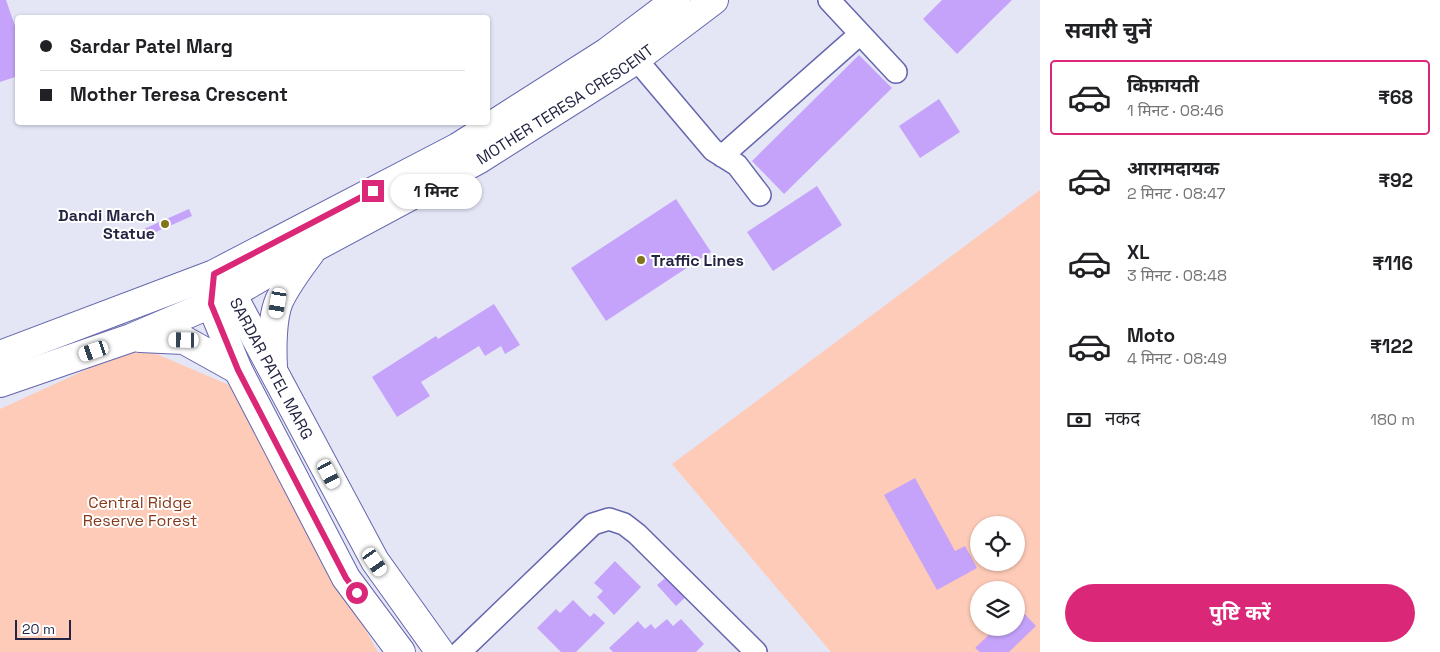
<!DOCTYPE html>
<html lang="hi">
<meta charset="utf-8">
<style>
body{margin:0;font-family:"Space Grotesk","Noto Sans Devanagari",sans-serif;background:#f2f2f2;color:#202124;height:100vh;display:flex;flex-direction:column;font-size:19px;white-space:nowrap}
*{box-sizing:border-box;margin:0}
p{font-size:16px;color:#757577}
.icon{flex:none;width:28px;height:28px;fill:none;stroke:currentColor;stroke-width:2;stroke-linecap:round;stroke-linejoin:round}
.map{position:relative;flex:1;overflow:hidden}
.drawer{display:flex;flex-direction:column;background:#fff;width:400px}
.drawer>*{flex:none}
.top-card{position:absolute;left:15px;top:15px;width:475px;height:110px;border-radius:5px;box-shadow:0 1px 4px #0004;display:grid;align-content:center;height:110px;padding:0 25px;background:#fff}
.fabs{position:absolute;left:970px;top:516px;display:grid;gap:10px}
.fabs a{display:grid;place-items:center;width:55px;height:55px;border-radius:50%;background:#fff;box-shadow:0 1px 4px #0004;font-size:25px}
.scale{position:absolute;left:15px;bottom:12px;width:56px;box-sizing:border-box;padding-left:5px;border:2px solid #242543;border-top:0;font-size:14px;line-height:18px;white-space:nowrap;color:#242543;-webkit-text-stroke:4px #fff;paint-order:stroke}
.end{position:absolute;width:22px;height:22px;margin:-11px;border:6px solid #db2777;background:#fff;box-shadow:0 0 0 2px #fff}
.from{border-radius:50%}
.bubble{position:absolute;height:35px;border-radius:18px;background:#fff;box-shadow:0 1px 4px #0004;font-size:16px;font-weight:700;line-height:35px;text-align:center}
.car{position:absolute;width:15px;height:30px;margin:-15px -8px;border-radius:6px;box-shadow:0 0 4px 1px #0007;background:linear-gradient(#fff 24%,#345 0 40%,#fff 0 76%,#345 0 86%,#fff 0)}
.top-card b{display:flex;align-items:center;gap:18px;height:48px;font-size:19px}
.top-card b+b{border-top:1px solid #e0e0e0}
.top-card i{width:12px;height:12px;background:#202124}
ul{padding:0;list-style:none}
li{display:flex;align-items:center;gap:15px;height:75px;margin:0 10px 8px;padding:0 15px;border:2px solid transparent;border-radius:5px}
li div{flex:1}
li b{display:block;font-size:19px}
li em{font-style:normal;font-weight:700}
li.selected{border-color:#db2777}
li>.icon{width:45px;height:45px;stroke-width:1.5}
h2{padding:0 25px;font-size:22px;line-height:60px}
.pay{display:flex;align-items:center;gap:12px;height:55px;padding:0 25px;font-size:19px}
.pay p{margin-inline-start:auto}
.primary-button{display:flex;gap:10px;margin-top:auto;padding:10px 25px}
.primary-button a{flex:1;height:58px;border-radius:30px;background:#db2777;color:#fff;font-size:20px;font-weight:700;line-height:58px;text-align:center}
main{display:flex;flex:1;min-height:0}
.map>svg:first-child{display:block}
</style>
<main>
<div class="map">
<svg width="1040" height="652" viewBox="0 0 1040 652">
<rect width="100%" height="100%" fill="#e4e6f6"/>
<path fill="#fecbb8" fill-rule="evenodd" d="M1040 190V652H831L672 464ZM979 525H1016V562H979ZM979 590H1016V628H979Z
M138 346 229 385 378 652H0V409Z"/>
<path fill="#c5a3fb" d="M0 0H6L18 35V76L0 82Z
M942 0H1012L957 54 923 19Z
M859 55 892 88 784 194 752 161Z
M939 99 960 132 920 158 899 126Z
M817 186 842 225 773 271 747 232Z
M676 199 711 252 606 321 571 268Z
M189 209 192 216 140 239 137 232Z
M494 304 520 345 505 354 501 346 485 356 479 346 421 382 430 396 397 417 372 377 436 336 438 339Z
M915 478 955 551 965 546 977 568 937 590 884 495Z
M615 561 641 587 614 615 597 597 603 591 594 583Z
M671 573 690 593 676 606 657 585Z
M573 600 590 617 594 613 605 623 576 652H561L537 628 556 609 560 613Z
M1018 607 1036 626 1009 652H980L975 648 996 628H1016V608Z
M667 619 673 626 681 619 704 644 696 652H613L609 648 638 621 645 629 651 624 655 629Z"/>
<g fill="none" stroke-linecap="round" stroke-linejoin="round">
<g stroke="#6566ae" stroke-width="24">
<path id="minor" d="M829 0 896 72
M636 59 713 150 737 165 760 195
M722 156 860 34
M460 652 593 524 609 519 624 524 637 534 756 652"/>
</g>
<g stroke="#6566ae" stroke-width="30">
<g id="secondary">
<path id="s1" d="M220 281 232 294 375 561 440 652"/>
<path d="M213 285 211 304 238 370 346 578 401 652"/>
<path d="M140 338 184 340 238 370"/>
<path d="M0 355 214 274 458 147 607 52 676 0"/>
<path d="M273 367C272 349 272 318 279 301 287 284 299 268 311 252"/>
<path id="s2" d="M0 383 131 338 211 304 232 294 282 265 478 160 628 65 714 0"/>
</g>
</g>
<use href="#minor" stroke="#fff" stroke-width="21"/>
<use href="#secondary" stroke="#fff" stroke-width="28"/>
</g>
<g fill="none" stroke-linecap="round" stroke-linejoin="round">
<path stroke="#db2777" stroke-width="6" d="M357 593 346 578 238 370 211 304 214 274 373 191"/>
</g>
<g fill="#817518" stroke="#fff" stroke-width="2">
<circle cx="165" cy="224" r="5"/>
<circle cx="641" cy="260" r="5"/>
</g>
<g text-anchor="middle" stroke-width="4" stroke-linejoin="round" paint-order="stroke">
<g font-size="16" fill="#242543" stroke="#fff">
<text dy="6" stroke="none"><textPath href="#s2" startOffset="632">MOTHER TERESA CRESCENT</textPath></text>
<text dy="6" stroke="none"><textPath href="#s1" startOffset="102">SARDAR PATEL MARG</textPath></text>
</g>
<g font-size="16" font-weight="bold" fill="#242543" stroke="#fff" text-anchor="end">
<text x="155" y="221">Dandi March<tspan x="155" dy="18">Statue</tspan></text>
<text x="651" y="266" text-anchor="start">Traffic Lines</text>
</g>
<g font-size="16" fill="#85391a" stroke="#fff">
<text x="140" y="508">Central Ridge<tspan x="140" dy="18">Reserve Forest</tspan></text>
</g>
</g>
</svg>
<div class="fabs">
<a><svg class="icon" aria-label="locate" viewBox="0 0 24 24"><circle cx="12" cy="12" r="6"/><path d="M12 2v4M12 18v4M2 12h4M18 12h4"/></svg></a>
<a><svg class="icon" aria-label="layers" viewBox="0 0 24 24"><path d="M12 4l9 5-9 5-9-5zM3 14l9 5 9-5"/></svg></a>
</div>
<div class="scale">20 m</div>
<i class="end from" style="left:357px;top:593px"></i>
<i class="end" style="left:373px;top:191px"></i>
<div class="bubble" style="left:390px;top:174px;width:92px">1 मिनट</div>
<i class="car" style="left:278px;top:303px;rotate:190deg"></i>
<i class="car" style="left:184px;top:340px;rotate:271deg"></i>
<i class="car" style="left:94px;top:351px;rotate:251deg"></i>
<i class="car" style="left:329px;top:474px;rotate:152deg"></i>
<i class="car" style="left:375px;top:562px;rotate:145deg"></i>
<div class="top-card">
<b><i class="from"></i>Sardar Patel Marg</b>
<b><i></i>Mother Teresa Crescent</b>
</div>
</div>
<section class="drawer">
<h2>सवारी चुनें</h2>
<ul>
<li class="selected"><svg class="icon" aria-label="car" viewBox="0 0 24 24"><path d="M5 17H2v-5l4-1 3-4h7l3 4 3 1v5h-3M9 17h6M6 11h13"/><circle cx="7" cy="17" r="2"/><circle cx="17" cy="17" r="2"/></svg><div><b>किफ़ायती</b><p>1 मिनट · 08:46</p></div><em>₹68</em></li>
<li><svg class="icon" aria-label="car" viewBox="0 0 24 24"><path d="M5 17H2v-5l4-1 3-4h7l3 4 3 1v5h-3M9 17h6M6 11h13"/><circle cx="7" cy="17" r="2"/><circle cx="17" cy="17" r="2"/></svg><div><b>आरामदायक</b><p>2 मिनट · 08:47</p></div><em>₹92</em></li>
<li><svg class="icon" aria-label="car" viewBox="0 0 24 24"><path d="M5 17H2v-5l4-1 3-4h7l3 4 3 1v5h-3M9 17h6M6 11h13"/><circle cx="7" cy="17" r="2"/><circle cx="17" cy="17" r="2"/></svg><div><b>XL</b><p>3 मिनट · 08:48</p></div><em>₹116</em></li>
<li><svg class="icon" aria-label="car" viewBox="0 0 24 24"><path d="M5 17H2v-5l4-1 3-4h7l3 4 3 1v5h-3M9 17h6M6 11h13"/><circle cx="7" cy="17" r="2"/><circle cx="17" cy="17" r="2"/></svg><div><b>Moto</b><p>4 मिनट · 08:49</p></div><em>₹122</em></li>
</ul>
<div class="pay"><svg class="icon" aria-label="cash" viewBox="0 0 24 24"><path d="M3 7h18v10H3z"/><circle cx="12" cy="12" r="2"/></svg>नकद<p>180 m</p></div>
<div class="primary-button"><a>पुष्टि करें</a></div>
</section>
</main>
